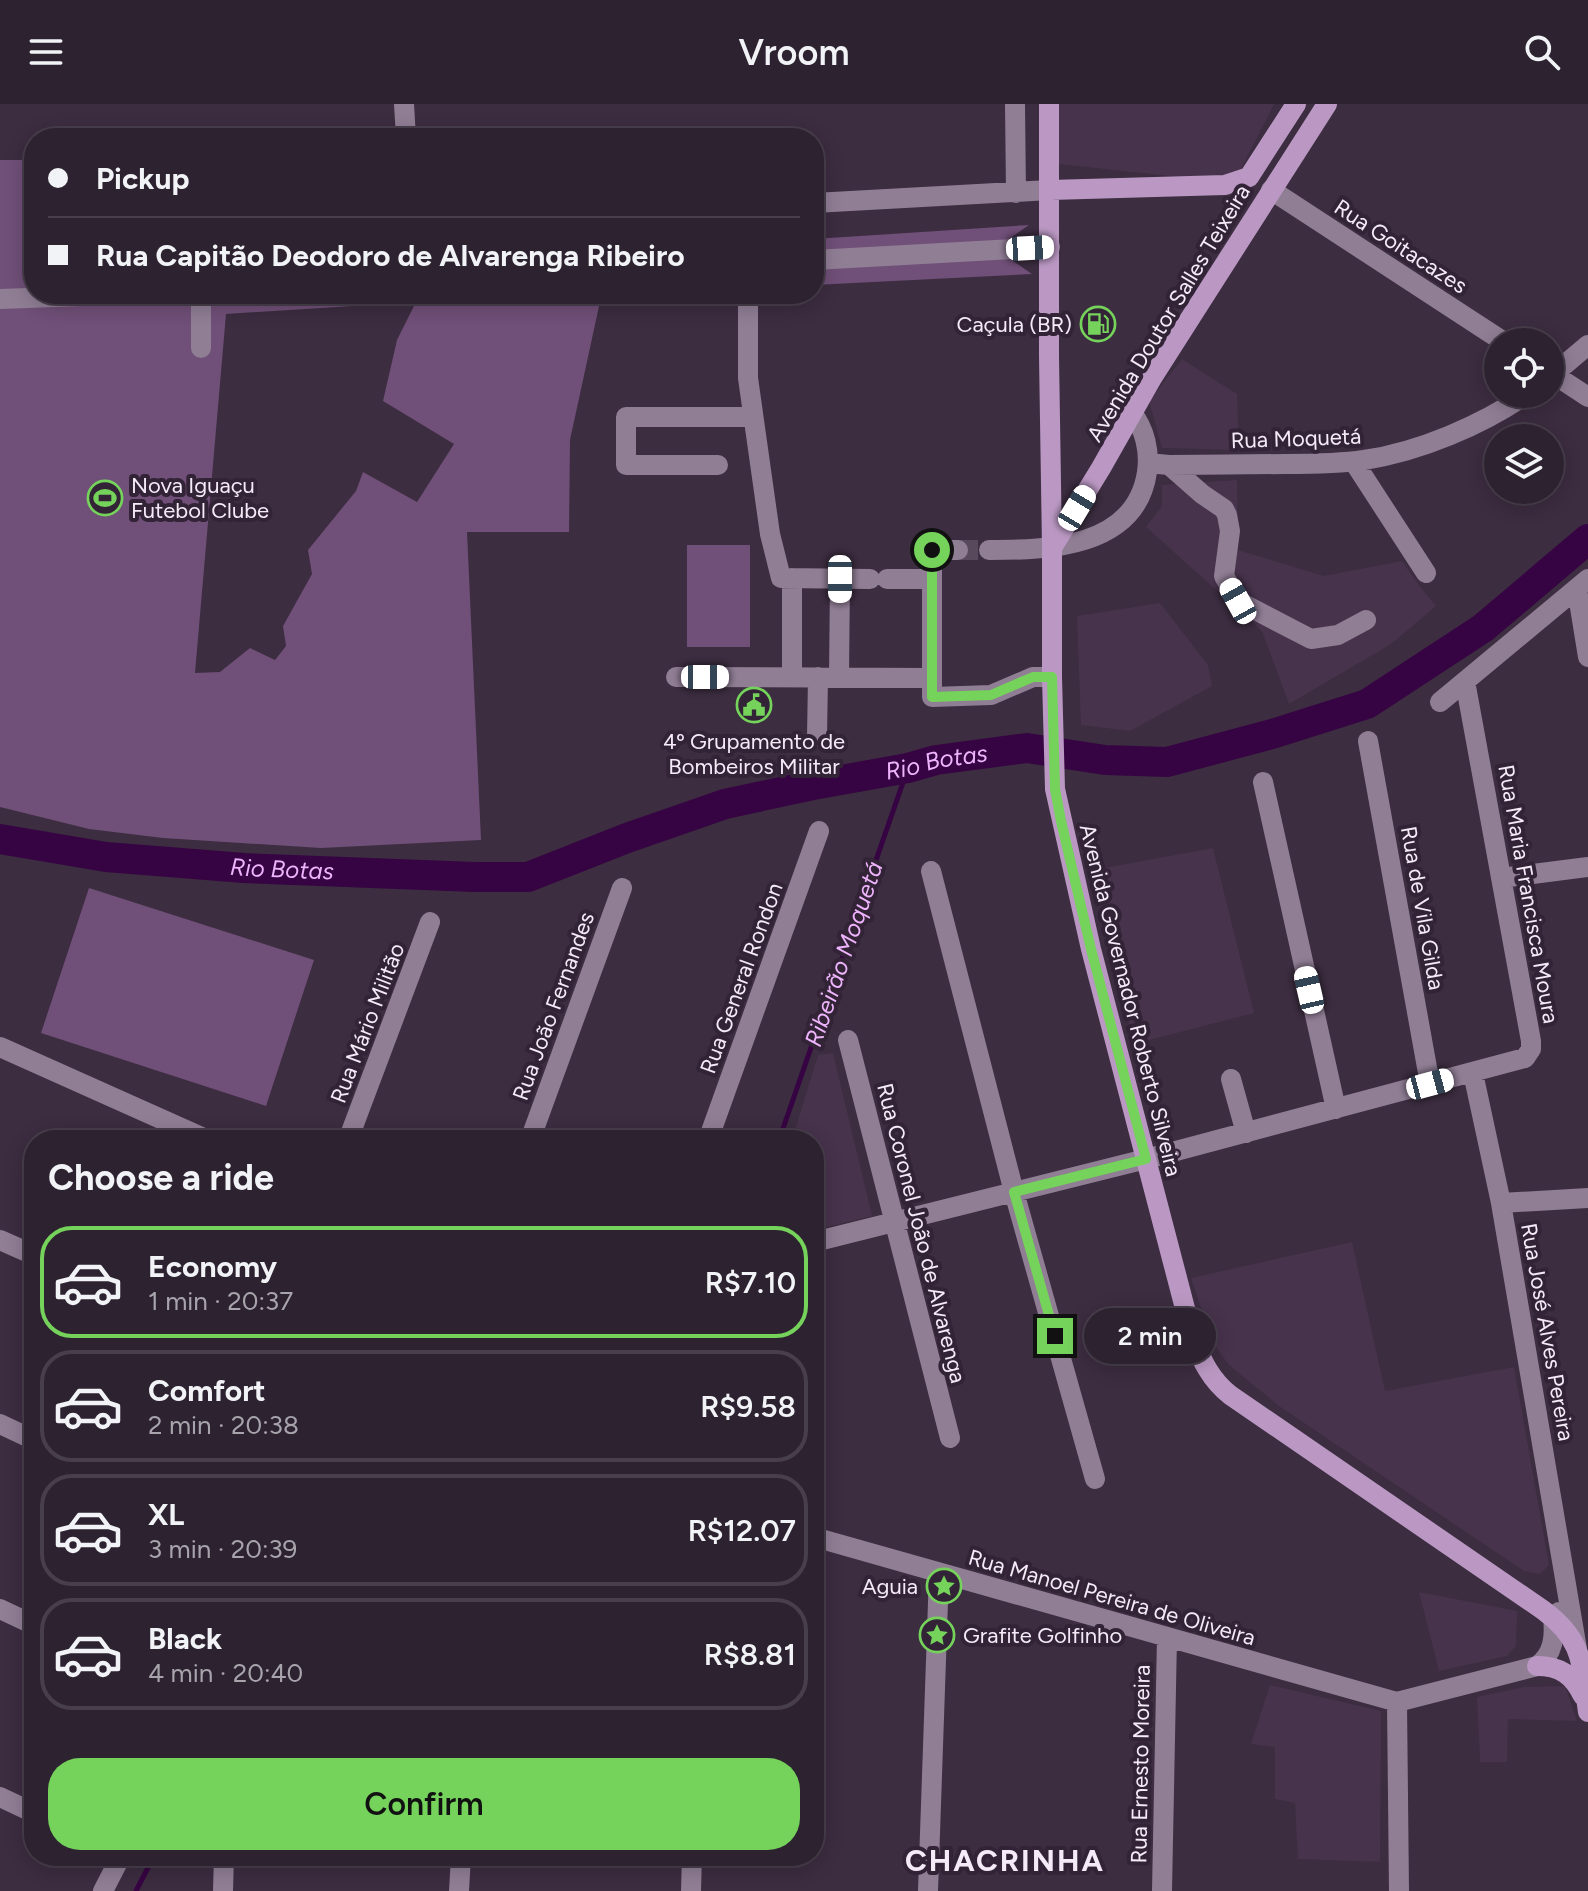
<!DOCTYPE html>
<meta charset="utf-8">
<style>
body{margin:0;font-family:Figtree,sans-serif;background:#352a38;color:#f1f3f6;height:100vh;display:flex;flex-direction:column;font-size:30px;white-space:nowrap}
*{box-sizing:border-box;margin:0}
p{font-size:26px;color:#a7a4ab}
.icon{flex:none;width:44px;height:44px;fill:none;stroke:currentColor;stroke-width:2;stroke-linecap:round;stroke-linejoin:round}
.map{position:relative;flex:1;overflow:hidden}
.sheet{position:absolute;left:24px;top:1026px;width:800px;height:736px;display:flex;flex-direction:column;background:#2d2230;border-radius:32px;box-shadow:0 4px 20px #0003,0 0 0 2px #483f4c}
.sheet>*{flex:none}
.banner{position:absolute;left:24px;top:24px;width:800px;height:176px;border-radius:32px;box-shadow:0 4px 20px #0003,0 0 0 2px #483f4c;display:grid;align-content:center;height:176px;padding:0 24px;background:#2d2230}
.tools{position:absolute;left:1484px;top:224px;display:grid;gap:16px}
.tools a{display:grid;place-items:center;width:80px;height:80px;border-radius:50%;background:#2d2230;box-shadow:0 4px 20px #0003,0 0 0 2px #483f4c;font-size:40px}
.end{position:absolute;width:36px;height:36px;margin:-18px;border:10px solid #75d25b;background:#111;box-shadow:0 0 0 4px #111}
.from{border-radius:50%}
.bubble{position:absolute;height:56px;border-radius:28px;background:#2d2230;box-shadow:0 4px 20px #0003,0 0 0 2px #483f4c;font-size:26px;font-weight:600;line-height:56px;text-align:center}
.car{position:absolute;width:24px;height:48px;margin:-24px -12px;border-radius:10px;box-shadow:0 0 6px 2px #0007;background:linear-gradient(#fff 24%,#345 0 40%,#fff 0 76%,#345 0 86%,#fff 0)}
.banner b{display:flex;align-items:center;gap:28px;height:76px;font-size:30px}
.banner b+b{border-top:2px solid #483f4c}
.banner i{width:20px;height:20px;background:#f1f3f6}
ul{padding:0;list-style:none}
li{display:flex;align-items:center;gap:24px;height:112px;margin:0 16px 12px;padding:0 8px;border:4px solid #483f4c;border-radius:32px}
li div{flex:1}
li b{display:block;font-size:30px}
li em{font-style:normal;font-weight:600}
li.active{border-color:#75d25b}
li>.icon{width:72px;height:72px;stroke-width:1.5}
h2{padding:0 24px;font-size:36px;line-height:96px}
.action{display:flex;gap:16px;margin-top:auto;padding:16px 24px}
.action a{flex:1;height:92px;border-radius:32px;background:#75d25b;color:#111;font-size:32px;font-weight:600;line-height:92px;text-align:center}
header{display:flex;justify-content:space-between;align-items:center;height:104px;padding:0 24px;background:#2d2230;font-size:36px;font-weight:600}
.map>svg:first-child{display:block}
</style>
<header><svg class="icon" aria-label="menu" viewBox="0 0 24 24"><path d="M4 6h16M4 12h16M4 18h16"/></svg>Vroom<svg class="icon" aria-label="search" viewBox="0 0 24 24"><circle cx="10" cy="10" r="6"/><path d="M15 15l6 6"/></svg></header>
<div class="map">
<svg width="1588" height="1787" viewBox="0 0 1588 1787">
<rect width="100%" height="100%" fill="#3c2d40"/>
<path fill="#47334c" d="M1053 0H1274L1234 79 1050 59Z
M1182 255 1237 290 1239 346 1162 344 1149 297Z
M1237 376 1238 446 1324 472 1402 457 1421 484 1436 502 1391 540 1289 600 1262 527 1146 423 1162 402V381Z
M1160 499 1208 561 1212 582 1130 627 1081 621 1077 512Z
M1213 744 1254 909 1134 940 1094 766Z
M833 949 872 1112 814 1126V1036H792L818 951Z
M1352 1138 1385 1287 1514 1263 1549 1461 1540 1470 1524 1467 1279 1302 1228 1260 1212 1237 1191 1174Z
M1419 1488 1517 1507 1516 1542 1507 1552 1439 1567Z
M1270 1581 1381 1607 1380 1758 1298 1755 1295 1699 1275 1695V1643L1251 1640Z
M1565 1582 1577 1617 1508 1615 1507 1658H1480L1477 1593 1524 1583Z"/>
<path fill="#704f78" fill-rule="evenodd" d="M0 56H34V190H651L601 193 570 336 569 428H467L481 736 321 744 163 734 89 725 0 703ZM416 198 397 236 383 297 454 340 417 398 363 368 356 387 308 446 312 470 283 522 286 542 275 556 250 544 220 568 195 569 226 210Z
M1029 121 1009 135 1010 155 1032 170 814 181V135Z
M687 441H750V543H687Z
M89 784 314 856 266 1002 41 929Z"/>
<g fill="none" stroke-linecap="round" stroke-linejoin="round">
<path stroke="#370443" stroke-width="5" d="M779 1036 908 664
M136 1787 154 1752"/>
<path stroke="#370443" stroke-width="30" id="s1" d="M0 735 106 753 244 764 475 773H528L627 734 725 700 813 681 908 664 936 656 1027 644 1105 656 1167 658 1272 630 1367 600 1483 524 1588 435"/>
<path stroke="#584a5c" stroke-width="20" stroke-dasharray="20 10" stroke-linecap="butt" d="M958 446H989"/>
<path stroke="#907e95" stroke-width="20" d="M404 0 406 34
M1015 0 1016 89
M1271 86 1504 238
M814 99 1050 86
M814 156 1050 143
M201 190V244
M748 190V274L770 430 781 474 870 475
M0 195 135 190
M1550 268 1588 293
M1550 273 1588 241
M1354 358 1426 469
M1148 359 1169 361C1208 361 1246 360 1285 360 1311 360 1338 360 1364 356 1419 348 1482 321 1527 290
M718 361H626V313H753
M1169 361 1202 390 1224 405 1227 411 1230 427 1224 472 1238 497 1311 535 1338 531 1366 516
M932 438V593L991 591 1033 573H1052
M932 446H958
M989 446C1048 446 1136 444 1147 368 1150 348 1145 325 1132 309
M792 474V573
M887 475H932
M1577 485 1588 553
M676 573 932 574
M839 573 840 475
M1440 598 1588 475
M817 633 818 573
M1368 637 1430 980
M1263 678 1336 1005
M931 767 1014 1088 1095 1375
M1501 774 1588 763
M848 936 950 1334
M0 943 208 1036
M1473 969 1501 1099 1577 1545
M1231 975 1246 1029
M348 1036 430 818
M530 1036 622 784
M708 1036 819 727
M1501 1099 1588 1094
M0 1136 34 1151
M814 1138 1146 1055 1525 954 1531 945V937L1465 577
M0 1320 34 1336
M814 1433 1397 1598
M0 1505 34 1521
M1397 1598 1537 1562C1554 1550 1555 1532 1553 1513L1559 1508
M1397 1598 1399 1787
M0 1693 34 1709
M103 1787 121 1752
M223 1787 224 1752
M459 1787 461 1752
M691 1787 692 1752
M928 1787 939 1469
M1162 1787 1167 1533"/>
<path stroke="#ba98c3" stroke-width="20" d="M1049 0V252L1052 444V573L1055 685 1091 845 1193 1235C1202 1257 1211 1276 1230 1291L1543 1506C1585 1537 1581 1560 1588 1608
M1249 73 1296 0
M1050 86 1225 81 1249 73
M1052 444 1101 364 1152 274 1327 0
M1537 1562C1560 1562 1573 1571 1583 1592"/>
</g>
<g fill="none" stroke-linecap="round" stroke-linejoin="round">
<path stroke="#75d25b" stroke-width="10" d="M932 446V593L991 591 1033 573H1052L1055 685 1061 717 1091 845 1146 1055 1014 1088 1055 1232"/>
</g>
<defs>
<g id="fuel-ring" transform="scale(1.8)"><circle r="9.5" fill="#322336" stroke="#75d25b" stroke-width="1.5"/><path d="M-5.5-6h7V0h2V4h1.3V-2.5L3-4.5l.8-.8L6-3V5H2.5V1h-1V6h-7ZM-4.2-4.7v3.2H.2V-4.7Z" fill="#75d25b"/></g>
<g id="stadium-ring" transform="scale(1.8)"><circle r="9.5" fill="#322336" stroke="#75d25b" stroke-width="1.5"/><path d="M0-5a6.5 5 0 1 0 0 10a6.5 5 0 1 0 0-10ZM-3.5-1.8h7v3.6h-7Z" fill="#75d25b"/></g>
<g id="civic-ring" transform="scale(1.8)"><circle r="9.5" fill="#322336" stroke="#75d25b" stroke-width="1.5"/><path d="M-.6-6.5H3V-4.5H.6V-3L4-1V1h2V6H-6V1h2V-1L-.6-3ZM-1.2 2.5V6h2.4V2.5Z" fill="#75d25b"/></g>
<g id="sight-ring" transform="scale(1.8)"><circle r="9.5" fill="#322336" stroke="#75d25b" stroke-width="1.5"/><path d="M0-6L1.8-2.2L6-1.7L2.9 1.2L3.7 5.4L0 3.3L-3.7 5.4L-2.9 1.2L-6-1.7L-1.8-2.2Z" fill="#75d25b"/></g>
</defs>
<g fill-rule="evenodd">
<use href="#fuel-ring" x="1098" y="220"/>
<use href="#stadium-ring" x="105" y="394"/>
<use href="#civic-ring" x="754" y="601"/>
<use href="#sight-ring" x="944" y="1482"/>
<use href="#sight-ring" x="937" y="1531"/>
</g>
<g text-anchor="middle" stroke-width="8" stroke-linejoin="round" paint-order="stroke">
<g font-size="22" fill="#f5ebf8" stroke="#322336">
<text transform="translate(1401 142) rotate(33)" y="8">Rua Goitacazes</text>
<text transform="translate(1168 209) rotate(-59)" y="8">Avenida Doutor Salles Teixeira</text>
<text transform="translate(1296 334) rotate(-2)" y="8">Rua Moquetá</text>
<text transform="translate(1529 790) rotate(80)" y="8">Rua Maria Francisca Moura</text>
<text transform="translate(1423 804) rotate(80)" y="8">Rua de Vila Gilda</text>
<text transform="translate(741 874) rotate(-70)" y="8">Rua General Rondon</text>
<text transform="translate(1131 896) rotate(76)" y="8">Avenida Governador Roberto Silveira</text>
<text transform="translate(553 902) rotate(-70)" y="8">Rua João Fernandes</text>
<text transform="translate(367 919) rotate(-69)" y="8">Rua Mário Militão</text>
<text transform="translate(922 1129) rotate(76)" y="8">Rua Coronel João de Alvarenga</text>
<text transform="translate(1548 1228) rotate(80)" y="8">Rua José Alves Pereira</text>
<text transform="translate(1112 1493) rotate(16)" y="8">Rua Manoel Pereira de Oliveira</text>
<text transform="translate(1140 1660) rotate(-89)" y="8">Rua Ernesto Moreira</text>
</g>
<g font-size="22" fill="#f5ebf8" stroke="#322336" text-anchor="end">
<text x="1072" y="228">Caçula (BR)</text>
<text x="131" y="389" text-anchor="start">Nova Iguaçu<tspan x="131" dy="25">Futebol Clube</tspan></text>
<text x="754" y="645" text-anchor="middle">4º Grupamento de<tspan x="754" dy="25">Bombeiros Militar</tspan></text>
<text x="918" y="1490">Aguia</text>
<text x="963" y="1539" text-anchor="start">Grafite Golfinho</text>
</g>
<g font-size="24" font-style="italic" fill="#edb4fc" stroke="#322336">
<text dy="8" stroke="none"><textPath href="#s1" startOffset="956">Rio Botas</textPath></text>
<text dy="8" stroke="none"><textPath href="#s1" startOffset="284">Rio Botas</textPath></text>
<text transform="translate(844 850) rotate(-71)" y="8">Ribeirão Moquetá</text>
</g>
<g font-size="30" font-weight="bold" letter-spacing="2" fill="#f5ebf8" stroke="#322336">
<text x="1005" y="1767">CHACRINHA</text>
</g>
</g>
</svg>
<div class="tools">
<a><svg class="icon" aria-label="locate" viewBox="0 0 24 24"><circle cx="12" cy="12" r="6"/><path d="M12 2v4M12 18v4M2 12h4M18 12h4"/></svg></a>
<a><svg class="icon" aria-label="layers" viewBox="0 0 24 24"><path d="M12 4l9 5-9 5-9-5zM3 14l9 5 9-5"/></svg></a>
</div>
<i class="end from" style="left:932px;top:446px"></i>
<i class="end" style="left:1055px;top:1232px"></i>
<div class="bubble" style="left:1084px;top:1204px;width:132px">2 min</div>
<i class="car" style="left:1030px;top:144px;rotate:87deg"></i>
<i class="car" style="left:1077px;top:404px;rotate:31deg"></i>
<i class="car" style="left:840px;top:475px;rotate:180deg"></i>
<i class="car" style="left:1238px;top:497px;rotate:331deg"></i>
<i class="car" style="left:705px;top:573px;rotate:90deg"></i>
<i class="car" style="left:1309px;top:886px;rotate:347deg"></i>
<i class="car" style="left:1430px;top:980px;rotate:75deg"></i>
<div class="banner">
<b><i class="from"></i>Pickup</b>
<b><i></i>Rua Capitão Deodoro de Alvarenga Ribeiro</b>
</div>
<section class="sheet">
<h2>Choose a ride</h2>
<ul>
<li class="active"><svg class="icon" aria-label="car" viewBox="0 0 24 24"><path d="M5 17H2v-5l4-1 3-4h7l3 4 3 1v5h-3M9 17h6M6 11h13"/><circle cx="7" cy="17" r="2"/><circle cx="17" cy="17" r="2"/></svg><div><b>Economy</b><p>1 min · 20:37</p></div><em>R$7.10</em></li>
<li><svg class="icon" aria-label="car" viewBox="0 0 24 24"><path d="M5 17H2v-5l4-1 3-4h7l3 4 3 1v5h-3M9 17h6M6 11h13"/><circle cx="7" cy="17" r="2"/><circle cx="17" cy="17" r="2"/></svg><div><b>Comfort</b><p>2 min · 20:38</p></div><em>R$9.58</em></li>
<li><svg class="icon" aria-label="car" viewBox="0 0 24 24"><path d="M5 17H2v-5l4-1 3-4h7l3 4 3 1v5h-3M9 17h6M6 11h13"/><circle cx="7" cy="17" r="2"/><circle cx="17" cy="17" r="2"/></svg><div><b>XL</b><p>3 min · 20:39</p></div><em>R$12.07</em></li>
<li><svg class="icon" aria-label="car" viewBox="0 0 24 24"><path d="M5 17H2v-5l4-1 3-4h7l3 4 3 1v5h-3M9 17h6M6 11h13"/><circle cx="7" cy="17" r="2"/><circle cx="17" cy="17" r="2"/></svg><div><b>Black</b><p>4 min · 20:40</p></div><em>R$8.81</em></li>
</ul>
<div class="action"><a>Confirm</a></div>
</section>
</div>
